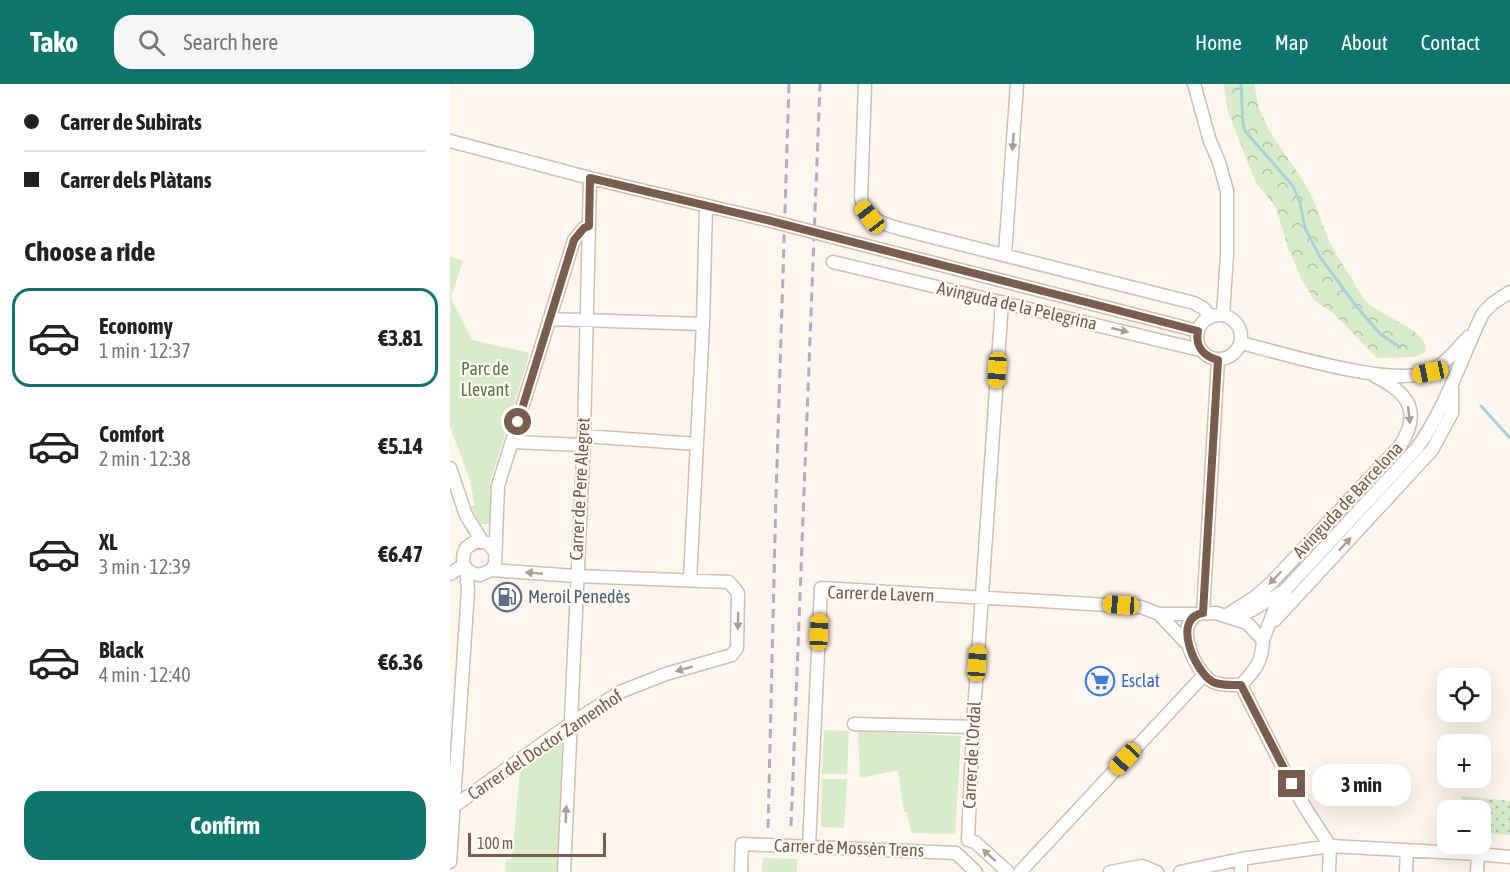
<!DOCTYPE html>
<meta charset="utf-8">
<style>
body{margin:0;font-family:"Asap Condensed",sans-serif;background:#f6f6f6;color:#222;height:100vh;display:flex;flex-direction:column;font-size:22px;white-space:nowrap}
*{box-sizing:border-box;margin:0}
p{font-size:20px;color:#767676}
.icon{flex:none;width:33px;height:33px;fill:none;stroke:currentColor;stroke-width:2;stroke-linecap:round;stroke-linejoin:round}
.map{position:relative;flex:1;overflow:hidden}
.details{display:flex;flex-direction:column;background:#fff;width:450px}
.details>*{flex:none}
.banner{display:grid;align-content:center;height:132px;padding:0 24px;background:#fff}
.controls{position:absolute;left:987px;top:584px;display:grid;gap:12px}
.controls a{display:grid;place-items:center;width:54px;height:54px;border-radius:12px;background:#fff;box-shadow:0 6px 24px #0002;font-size:30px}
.scale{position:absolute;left:18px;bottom:15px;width:138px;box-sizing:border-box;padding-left:6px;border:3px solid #7a5c4d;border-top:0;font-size:16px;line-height:21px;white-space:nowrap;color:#7a5c4d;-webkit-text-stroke:4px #fffaf3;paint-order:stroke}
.end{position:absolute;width:27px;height:27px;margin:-14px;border:8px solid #7a5c4d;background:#fff;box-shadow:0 0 0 3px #fff}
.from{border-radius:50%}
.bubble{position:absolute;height:42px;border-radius:18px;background:#fff;box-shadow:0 6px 24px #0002;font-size:20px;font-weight:700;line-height:42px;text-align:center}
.car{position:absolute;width:18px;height:36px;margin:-18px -9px;border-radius:8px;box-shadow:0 0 4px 2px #0007;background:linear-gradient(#f5c518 24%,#345 0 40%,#f5c518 0 76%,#345 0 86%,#f5c518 0)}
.banner b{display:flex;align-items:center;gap:21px;height:57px;font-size:22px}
.banner b+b{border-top:2px solid #e0e0e0}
.banner i{width:15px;height:15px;background:#222}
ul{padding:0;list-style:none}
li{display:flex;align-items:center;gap:18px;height:99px;margin:0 12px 9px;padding:0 12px;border:3px solid transparent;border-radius:18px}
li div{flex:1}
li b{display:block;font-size:22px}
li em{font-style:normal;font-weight:700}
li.active{border-color:#0f766e}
li>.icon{width:54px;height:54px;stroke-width:1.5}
h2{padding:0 24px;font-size:27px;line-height:72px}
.primary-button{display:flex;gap:12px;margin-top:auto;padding:12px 24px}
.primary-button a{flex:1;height:69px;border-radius:18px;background:#0f766e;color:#fff;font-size:24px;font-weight:700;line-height:69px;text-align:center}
header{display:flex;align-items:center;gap:36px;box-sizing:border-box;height:84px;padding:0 30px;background:#0f766e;color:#fff}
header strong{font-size:28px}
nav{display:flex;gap:33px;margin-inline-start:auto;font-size:21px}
.search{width:420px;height:54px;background:#f6f6f6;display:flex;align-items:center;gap:15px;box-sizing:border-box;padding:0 21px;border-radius:18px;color:#767676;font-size:22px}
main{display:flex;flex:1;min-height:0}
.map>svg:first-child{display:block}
</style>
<header>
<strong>Tako</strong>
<div class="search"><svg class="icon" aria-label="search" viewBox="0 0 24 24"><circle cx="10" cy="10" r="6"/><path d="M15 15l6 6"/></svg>Search here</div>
<nav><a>Home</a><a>Map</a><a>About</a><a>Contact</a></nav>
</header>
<main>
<section class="details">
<div class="banner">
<b><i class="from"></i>Carrer de Subirats</b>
<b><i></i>Carrer dels Plàtans</b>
</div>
<h2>Choose a ride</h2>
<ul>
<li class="active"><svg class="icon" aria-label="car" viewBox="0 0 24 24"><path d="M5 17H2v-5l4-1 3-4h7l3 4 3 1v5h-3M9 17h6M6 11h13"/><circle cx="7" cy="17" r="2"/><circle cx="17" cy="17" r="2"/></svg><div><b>Economy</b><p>1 min · 12:37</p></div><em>€3.81</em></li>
<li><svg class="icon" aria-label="car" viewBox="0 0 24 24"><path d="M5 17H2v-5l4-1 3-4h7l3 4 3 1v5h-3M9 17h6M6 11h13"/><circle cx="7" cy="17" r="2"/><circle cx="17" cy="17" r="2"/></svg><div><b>Comfort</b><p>2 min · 12:38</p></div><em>€5.14</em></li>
<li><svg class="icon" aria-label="car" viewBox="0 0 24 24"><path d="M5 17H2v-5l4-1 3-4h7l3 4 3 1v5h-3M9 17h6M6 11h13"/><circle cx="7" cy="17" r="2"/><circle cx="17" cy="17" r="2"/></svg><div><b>XL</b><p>3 min · 12:39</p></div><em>€6.47</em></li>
<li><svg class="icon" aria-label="car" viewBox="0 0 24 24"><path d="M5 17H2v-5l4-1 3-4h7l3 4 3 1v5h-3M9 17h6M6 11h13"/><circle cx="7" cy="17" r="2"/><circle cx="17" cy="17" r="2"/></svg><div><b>Black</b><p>4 min · 12:40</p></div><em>€6.36</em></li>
</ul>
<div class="primary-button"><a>Confirm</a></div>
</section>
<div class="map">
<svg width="1060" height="788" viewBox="0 0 1060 788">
<defs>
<pattern id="forest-crowns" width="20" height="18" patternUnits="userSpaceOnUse" patternTransform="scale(1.5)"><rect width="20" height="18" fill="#d8ecc9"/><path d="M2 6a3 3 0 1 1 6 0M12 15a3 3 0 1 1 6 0" fill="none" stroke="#b4c2a5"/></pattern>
<pattern id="garden-dots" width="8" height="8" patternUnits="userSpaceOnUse" patternTransform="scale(1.5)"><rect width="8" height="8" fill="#d8ecc9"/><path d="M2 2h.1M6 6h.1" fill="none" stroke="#b4c2a5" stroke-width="1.8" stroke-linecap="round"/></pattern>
</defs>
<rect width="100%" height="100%" fill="#fdf6ec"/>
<path fill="#d8ecc9" d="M0 172 13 177 1 213 22 256 80 269 40 398 42 434 38 440H30L21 422H25L19 393 0 343Z
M374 646 399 647 397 690H372Z
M408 647 511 652 505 750 461 749 457 728H454L448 686 410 694Z
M113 650 108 788H55L56 776 62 775 70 685Z
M372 695H397L394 744 371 743Z
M313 774 347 775V788H312Z"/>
<path fill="url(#forest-crowns)" d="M774 0H805C806 43 842 73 860 109 868 124 872 141 879 156 885 169 893 181 900 192 905 200 909 209 915 216 933 235 964 238 976 262L975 268 965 273 927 274 883 229 864 216 852 196 838 164 826 123 806 99 778 28Z"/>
<path fill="url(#garden-dots)" d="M1011 712 1060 717V751L1031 749 1030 726H1010Z"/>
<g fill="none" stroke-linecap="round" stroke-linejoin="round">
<path stroke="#a5d3da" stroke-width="3" d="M791 0 793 41 795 47 843 102 850 119 855 144 870 173 906 222 930 250 950 263
M1031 322 1060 354"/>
<g stroke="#d1beb0" stroke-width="15">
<path id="minor" d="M415 0 411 113C415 141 447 143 470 150L744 219 753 224 761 233
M744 0 760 57 769 78 777 107V170L773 231
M0 57 140 94 317 136
M398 157 748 247
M555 170 567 0
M383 178 750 266
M747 253a22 22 0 1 1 44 0a22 22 0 1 1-44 0Z
M99 235 253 240
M791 259C832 269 946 305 981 287 996 279 1007 265 1018 253
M134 352 247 360
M62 358 133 361
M0 384 16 431 32 457
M45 468 38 459 26 457 16 464C9 478 15 489 30 491L41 486 45 480 48 402 124 156 134 144 139 142
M0 490 14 481
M240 496 253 240 256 122
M753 529 768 276
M766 529 797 539 813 556C812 578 806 585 791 601 782 601 772 602 763 598 748 590 736 563 737 547 737 540 742 535 746 530Z
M709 530H746
M777 531 805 513 822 498 950 362C973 326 957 308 923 291
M783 533 802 526 834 507
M825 536 982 366 1002 329V305
M813 556 824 527 837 504 967 364C996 323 1011 275 1033 229L1043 219 1060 208
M791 601 835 688 856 725 880 762 879 788
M404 640 523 643
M0 725 120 640 170 608 216 590 282 571 287 564 288 509 279 498 126 492 41 486
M518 756 523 643 552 218
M518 756 525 758 558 788
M359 762 371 504 691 523 709 530 740 563
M0 778 18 506 16 485
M114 788 134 352 140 94
M291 788 292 760 506 769 526 788
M570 788 754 591
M660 788 692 782 707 788
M730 788 791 775 880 762 1028 770 1060 773
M791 788V775
M956 788 957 766
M1027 788 1028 770"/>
</g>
<use href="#minor" stroke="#fff" stroke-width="12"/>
<path stroke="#b9a8c9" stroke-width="3" stroke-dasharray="9 6" stroke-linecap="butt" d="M341 742 370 0
M318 744 326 411 339 0"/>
<g stroke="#d1beb0" stroke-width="15" stroke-linecap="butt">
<path id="minor-bridge" d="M317 136 398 157"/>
</g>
<use href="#minor-bridge" stroke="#fff" stroke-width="12"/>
</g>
<defs><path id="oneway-solid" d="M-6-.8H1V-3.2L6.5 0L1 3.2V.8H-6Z" transform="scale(1.5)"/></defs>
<g fill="#af9d94">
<use href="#oneway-solid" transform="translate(563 58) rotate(94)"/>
<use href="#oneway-solid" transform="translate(670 246) rotate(13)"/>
<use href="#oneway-solid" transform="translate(959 331) rotate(83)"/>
<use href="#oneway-solid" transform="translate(895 460) rotate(-47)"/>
<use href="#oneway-solid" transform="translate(84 489) rotate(-175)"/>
<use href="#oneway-solid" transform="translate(825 494) rotate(134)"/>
<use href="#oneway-solid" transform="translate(288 537) rotate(91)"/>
<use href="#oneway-solid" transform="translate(234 585) rotate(164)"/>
<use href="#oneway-solid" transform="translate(116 730) rotate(-88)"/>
<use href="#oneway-solid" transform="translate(539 771) rotate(-138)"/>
</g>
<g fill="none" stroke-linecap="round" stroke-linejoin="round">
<path stroke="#7a5c4d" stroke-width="8" d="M68 338 124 156 134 144 139 142 140 94 317 136 748 247C745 262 753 272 768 276L753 529C721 534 745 588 763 598 772 602 782 601 791 601L842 700"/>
</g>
<defs>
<g id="fuel-ring" transform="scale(1.5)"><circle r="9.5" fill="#fffaf3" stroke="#5c6f8a" stroke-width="1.5"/><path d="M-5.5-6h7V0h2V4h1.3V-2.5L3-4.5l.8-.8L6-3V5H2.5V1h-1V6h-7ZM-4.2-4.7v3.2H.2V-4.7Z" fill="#5c6f8a"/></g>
<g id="supermarket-ring" transform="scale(1.5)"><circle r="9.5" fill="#fffaf3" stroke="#3f7fe0" stroke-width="1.5"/><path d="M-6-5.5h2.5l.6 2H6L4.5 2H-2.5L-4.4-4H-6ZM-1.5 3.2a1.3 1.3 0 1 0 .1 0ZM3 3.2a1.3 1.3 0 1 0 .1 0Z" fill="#3f7fe0"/></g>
</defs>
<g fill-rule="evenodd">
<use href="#fuel-ring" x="57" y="513"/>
<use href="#supermarket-ring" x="650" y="597"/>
</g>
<g text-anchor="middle" stroke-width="4.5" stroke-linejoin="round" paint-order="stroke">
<g font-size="18" fill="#7a5c4d" stroke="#fffaf3">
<text transform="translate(567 222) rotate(13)" y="6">Avinguda de la Pelegrina</text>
<text transform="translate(130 405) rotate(-87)" y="6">Carrer de Pere Alegret</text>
<text transform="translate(898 416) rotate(-47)" y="6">Avinguda de Barcelona</text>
<text transform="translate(431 510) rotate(2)" y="6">Carrer de Lavern</text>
<text transform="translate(95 661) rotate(-34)" y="6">Carrer del Doctor Zamenhof</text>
<text transform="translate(522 671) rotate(-87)" y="6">Carrer de l'Ordal</text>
<text transform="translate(399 764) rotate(2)" y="6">Carrer de Mossèn Trens</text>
</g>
<g font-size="18" fill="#537a41" stroke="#fffaf3">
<text x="35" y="291">Parc de<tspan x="35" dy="21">Llevant</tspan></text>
</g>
<g font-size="18" fill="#4e5e75" stroke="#fffaf3" text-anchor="start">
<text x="78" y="519">Meroil Penedès</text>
</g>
<g font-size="18" fill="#366cbe" stroke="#fffaf3" text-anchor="start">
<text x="671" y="603">Esclat</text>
</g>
</g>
</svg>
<div class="controls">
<a><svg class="icon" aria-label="locate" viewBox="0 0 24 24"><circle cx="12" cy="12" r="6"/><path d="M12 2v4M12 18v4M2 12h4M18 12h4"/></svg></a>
<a>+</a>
<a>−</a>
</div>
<div class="scale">100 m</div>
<i class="end from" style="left:68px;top:338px"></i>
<i class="end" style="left:842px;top:700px"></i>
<div class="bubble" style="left:862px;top:680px;width:99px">3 min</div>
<i class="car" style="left:420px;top:133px;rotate:322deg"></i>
<i class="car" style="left:547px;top:286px;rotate:184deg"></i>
<i class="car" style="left:980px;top:288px;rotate:258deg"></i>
<i class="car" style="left:671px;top:521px;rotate:274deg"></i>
<i class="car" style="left:369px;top:548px;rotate:2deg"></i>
<i class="car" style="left:527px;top:579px;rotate:4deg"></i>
<i class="car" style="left:675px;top:675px;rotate:223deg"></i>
</div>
</main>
